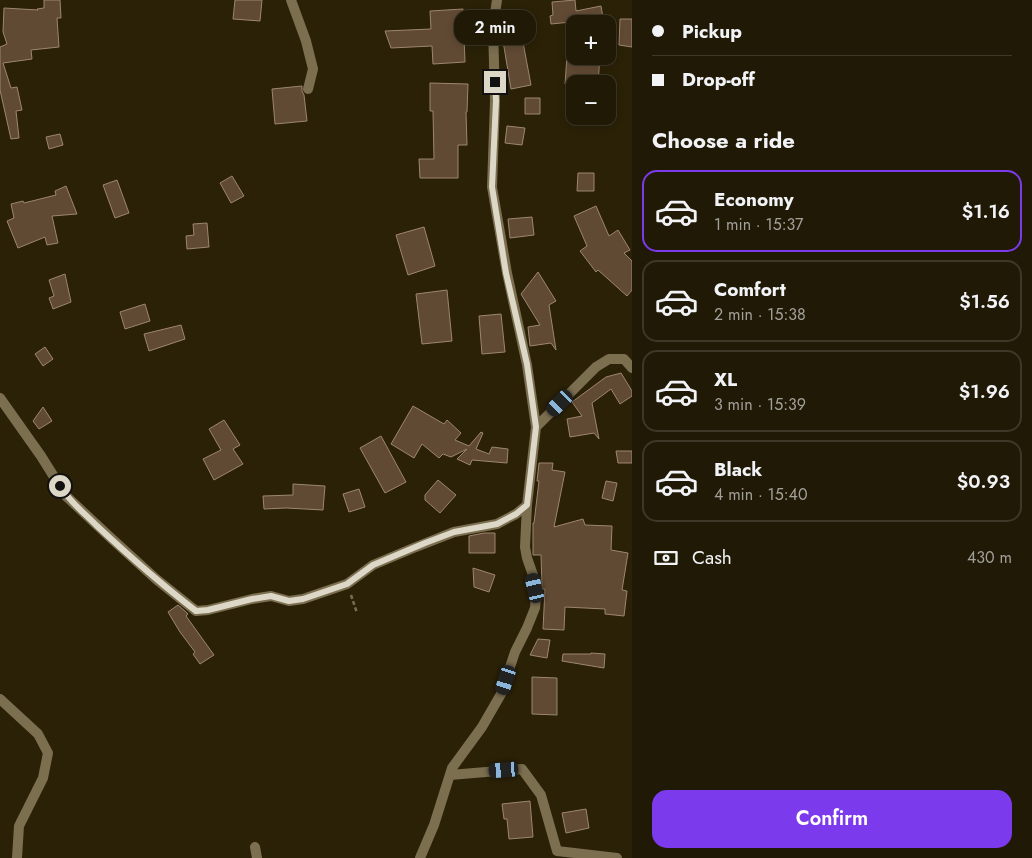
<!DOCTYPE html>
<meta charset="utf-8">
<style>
body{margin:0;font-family:Jost,sans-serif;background:#2d2613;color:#f1f3f6;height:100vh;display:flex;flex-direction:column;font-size:19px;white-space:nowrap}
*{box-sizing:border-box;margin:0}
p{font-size:16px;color:#a2a09a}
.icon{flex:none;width:28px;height:28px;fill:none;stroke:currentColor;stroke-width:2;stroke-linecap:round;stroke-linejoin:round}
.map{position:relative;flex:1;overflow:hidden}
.side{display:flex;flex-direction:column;background:#201905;width:400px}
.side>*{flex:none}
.hud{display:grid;align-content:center;height:110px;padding:0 20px;background:#201905}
.tools{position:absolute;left:566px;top:15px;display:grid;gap:10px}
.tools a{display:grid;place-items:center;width:50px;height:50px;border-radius:10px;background:#201905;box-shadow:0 2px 8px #0003,0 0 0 1px #3d3827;font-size:25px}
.end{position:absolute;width:22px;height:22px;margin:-11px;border:6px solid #ddd7c8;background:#111;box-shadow:0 0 0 2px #111}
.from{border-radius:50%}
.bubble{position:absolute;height:35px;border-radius:15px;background:#201905;box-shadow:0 2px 8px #0003,0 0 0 1px #3d3827;font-size:16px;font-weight:600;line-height:35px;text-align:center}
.car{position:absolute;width:15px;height:30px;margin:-15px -8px;border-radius:6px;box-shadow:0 0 4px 1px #0007;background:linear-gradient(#222 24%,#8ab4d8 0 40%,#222 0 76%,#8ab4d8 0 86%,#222 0)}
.hud b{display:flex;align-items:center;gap:18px;height:48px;font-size:19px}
.hud b+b{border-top:1px solid #3d3827}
.hud i{width:12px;height:12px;background:#f1f3f6}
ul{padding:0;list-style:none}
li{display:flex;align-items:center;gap:15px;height:82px;margin:0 10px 8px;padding:0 10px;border:2px solid #3d3827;border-radius:15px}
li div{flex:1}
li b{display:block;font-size:19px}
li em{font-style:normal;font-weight:600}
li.on{border-color:#7c3aed}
li>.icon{width:45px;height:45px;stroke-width:1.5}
h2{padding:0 20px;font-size:22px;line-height:60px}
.pay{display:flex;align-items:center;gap:12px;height:55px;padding:0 20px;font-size:19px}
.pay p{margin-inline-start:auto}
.primary-button{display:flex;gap:10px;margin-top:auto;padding:10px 20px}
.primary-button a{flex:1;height:58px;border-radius:15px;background:#7c3aed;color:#fff;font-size:20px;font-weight:600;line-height:58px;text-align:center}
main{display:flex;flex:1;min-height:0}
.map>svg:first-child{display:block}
</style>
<main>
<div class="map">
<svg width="632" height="858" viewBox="0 0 632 858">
<rect width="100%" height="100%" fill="#2a2107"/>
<path fill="#614a34" stroke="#9e8671" d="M44 0H60L61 18H57L59 47 31 50 32 59 3 63 11 88 17 87 22 110 16 111 19 138 11 139 0 90V47L7 44 3 32 4 8 38 10 37 9 44 8Z
M235 0H262L260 21 233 19Z
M575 0 576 11 601 6 604 24H581V21L551 24 550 16 553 15 552 2Z
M463 9 465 62 433 64 432 46 391 48 385 31 431 29 430 11Z
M523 14 524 37H522L531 85 511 89 500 23 501 17Z
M620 19H632V47L619 45Z
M567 56H600L598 84H565Z
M430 83 468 84 467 112H466L467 145H458V178H420L419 159H434L433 111H430Z
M302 86V91L304 95 307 121 275 124 272 89Z
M525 98H540V114H525Z
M507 126 525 128 522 145 505 143Z
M60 134 63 145 49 149 46 137Z
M578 173H594V191H577Z
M232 176 244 196 231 203 220 183Z
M117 180 129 213 115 218 103 185Z
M66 186 77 214 52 216 58 243 47 245 45 237 18 248 7 221 14 218 11 204 23 201 24 203 56 195 55 191Z
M596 206 609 236 618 230 630 250 624 253 632 261V290L627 296 598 270 596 272 580 251 587 246 574 216Z
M532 217 534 235 510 238 508 219Z
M207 223 209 247 187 249 186 236 194 235 193 224Z
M424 227 435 266 408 275 396 235Z
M538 272 556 301 549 305 556 350 551 343 530 346 528 327 540 325 521 294Z
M65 274 71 302 53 309 49 298 54 296 49 280Z
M447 290 452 341 422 344 416 294Z
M145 304 150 321 125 329 120 312Z
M501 314 505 352 482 354 479 316Z
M181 325 185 339 149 351 144 334Z
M45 347 53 359 43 366 35 354Z
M621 373 632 391V396L620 404 611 389 592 403 599 439 594 433 570 437 567 419 582 416 572 402 606 377Z
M413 406 444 424 447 420 461 433 455 440 469 446 481 432 483 433 476 449 489 454 492 447 508 449 507 463 472 460 470 465 457 459 467 449 451 457 443 454 439 458 422 444 414 458 391 444Z
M43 407 52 421 39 429 33 421Z
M224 420 240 445 233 449 243 464 214 480 203 459 221 450 209 429Z
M381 436 406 482 385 493 360 448Z
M616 451H632V463H618Z
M539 463H553L552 470 565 472 554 527 583 519 585 525 612 526 611 550 628 553 622 590 627 591 624 616 605 614V609L565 607 564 630 543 629 545 589H542V587L541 555H533V523H534L539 481H537Z
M438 480 456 495 440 513 425 500V495Z
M606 481 617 483 613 501 602 498Z
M293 484 325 486 323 510 286 508 264 509 263 496 293 495Z
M359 489 365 507 349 512 343 494Z
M484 533H495V553H469V536Z
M473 568 495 575 489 592 474 587Z
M178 605 186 612 188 614 186 616 214 655 200 664 193 654 195 652 180 632 168 612Z
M538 639 550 640 547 658 530 655Z
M591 653 605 654 604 668 562 661 563 654H591Z
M532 677 557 678V715L532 714Z
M530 801 533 837 509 839 507 819H504L502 804Z
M586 809 589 828 566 833 562 813Z"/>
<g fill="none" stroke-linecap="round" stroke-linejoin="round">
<path stroke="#766e59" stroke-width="2.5" stroke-dasharray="4 2.5" stroke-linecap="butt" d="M351 595 357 613"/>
<path stroke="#7c6f50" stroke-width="10" d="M291 0 306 41 313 69 308 89
M0 398 41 456 66 496 112 539 156 579 196 611 208 610 252 599 271 596 289 601 303 599 347 584 373 565 411 549 454 532 497 524 516 514 527 505
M536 427 596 367 609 359H624L632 368
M0 699 38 734 48 753 43 778 19 826 17 858
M450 775 522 769 541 795 557 851 617 858
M255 847 257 858
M420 858 434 825 452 768 482 727 501 694 515 652 527 628 535 608 536 597 533 575 527 558 525 547 527 505 536 427 527 365 507 273 492 187 495 101 493 26 497 0"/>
</g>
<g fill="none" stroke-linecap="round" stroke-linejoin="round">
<path stroke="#ddd7c8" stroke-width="6" d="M60 486C69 501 83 512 96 525 128 555 161 584 196 611L208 610 252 599 271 596 289 601 303 599 347 584 373 565 425 543 454 532 497 524 516 514 527 505 536 427 527 364 506 273 492 187 496 101 495 82"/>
</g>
</svg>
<div class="tools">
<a>+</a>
<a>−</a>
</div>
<i class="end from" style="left:60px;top:486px"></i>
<i class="end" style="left:495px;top:82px"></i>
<div class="bubble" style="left:454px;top:10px;width:82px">2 min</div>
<i class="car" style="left:560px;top:403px;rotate:225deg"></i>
<i class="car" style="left:535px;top:588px;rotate:347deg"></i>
<i class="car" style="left:506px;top:680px;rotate:198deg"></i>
<i class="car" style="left:504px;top:770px;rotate:266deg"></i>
</div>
<section class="side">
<div class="hud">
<b><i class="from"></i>Pickup</b>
<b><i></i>Drop-off</b>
</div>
<h2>Choose a ride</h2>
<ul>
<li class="on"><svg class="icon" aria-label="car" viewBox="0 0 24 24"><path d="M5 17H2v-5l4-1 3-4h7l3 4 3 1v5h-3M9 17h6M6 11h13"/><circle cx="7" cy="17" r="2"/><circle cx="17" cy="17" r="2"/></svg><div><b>Economy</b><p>1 min · 15:37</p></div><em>$1.16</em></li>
<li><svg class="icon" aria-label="car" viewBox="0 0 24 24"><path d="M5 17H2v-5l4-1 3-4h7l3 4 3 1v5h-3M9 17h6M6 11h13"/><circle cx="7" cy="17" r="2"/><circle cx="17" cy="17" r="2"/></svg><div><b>Comfort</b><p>2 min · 15:38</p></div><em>$1.56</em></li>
<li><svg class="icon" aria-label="car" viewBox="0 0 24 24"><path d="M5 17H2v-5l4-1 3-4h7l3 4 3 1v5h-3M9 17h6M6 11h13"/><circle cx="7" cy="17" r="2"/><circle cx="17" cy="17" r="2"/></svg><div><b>XL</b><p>3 min · 15:39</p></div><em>$1.96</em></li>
<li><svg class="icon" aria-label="car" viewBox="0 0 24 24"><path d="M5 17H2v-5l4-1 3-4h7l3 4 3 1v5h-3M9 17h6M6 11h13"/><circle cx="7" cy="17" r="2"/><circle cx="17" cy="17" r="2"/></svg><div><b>Black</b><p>4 min · 15:40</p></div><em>$0.93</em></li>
</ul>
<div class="pay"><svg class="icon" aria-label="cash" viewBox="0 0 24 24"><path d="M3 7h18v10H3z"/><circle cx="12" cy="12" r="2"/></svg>Cash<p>430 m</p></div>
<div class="primary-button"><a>Confirm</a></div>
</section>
</main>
